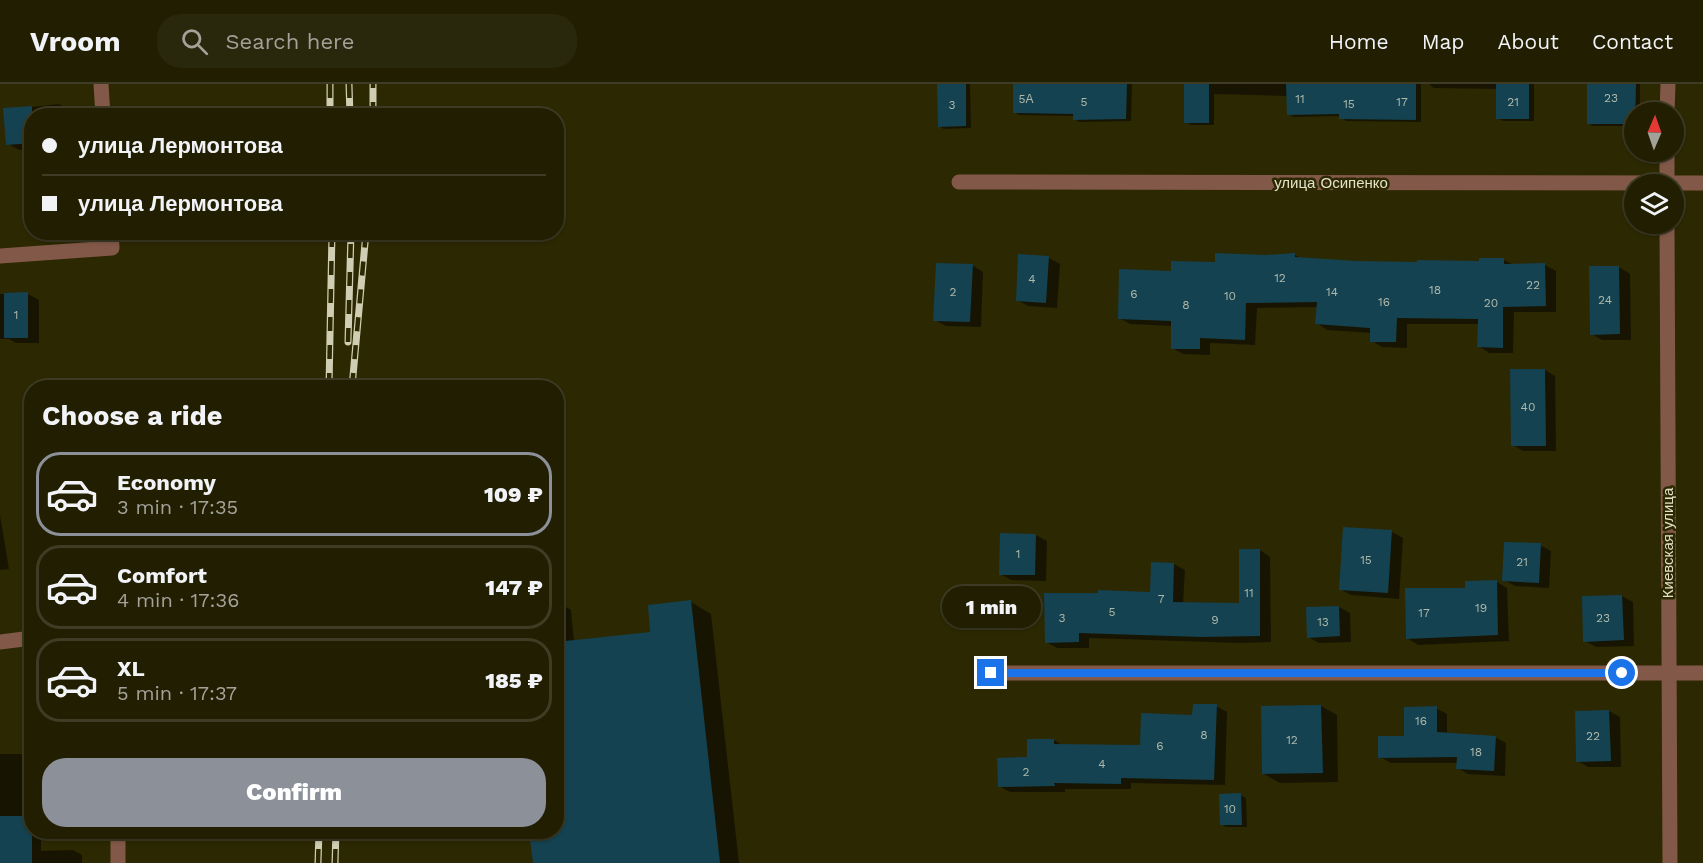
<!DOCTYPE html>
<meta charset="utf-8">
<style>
body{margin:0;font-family:"Work Sans",sans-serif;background:#29270c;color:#f1f3f6;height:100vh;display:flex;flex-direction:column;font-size:22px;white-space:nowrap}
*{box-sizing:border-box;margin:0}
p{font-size:20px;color:#a2a299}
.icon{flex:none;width:33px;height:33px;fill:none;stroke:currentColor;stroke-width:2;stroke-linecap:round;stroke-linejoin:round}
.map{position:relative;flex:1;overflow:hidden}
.drawer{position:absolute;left:24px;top:296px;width:540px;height:459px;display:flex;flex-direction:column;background:#211e02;border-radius:24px;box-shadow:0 2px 4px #0004,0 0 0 2px #3e3c24}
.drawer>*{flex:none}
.hud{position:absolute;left:24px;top:24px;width:540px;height:132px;border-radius:24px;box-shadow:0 2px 4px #0004,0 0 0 2px #3e3c24;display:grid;align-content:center;height:132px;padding:0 18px;background:#211e02}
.needle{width:39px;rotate:2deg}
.buttons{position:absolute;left:1624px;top:18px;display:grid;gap:12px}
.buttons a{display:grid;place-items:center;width:60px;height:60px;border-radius:50%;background:#211e02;box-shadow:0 2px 4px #0004,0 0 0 2px #3e3c24;font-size:30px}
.end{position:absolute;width:27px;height:27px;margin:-14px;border:8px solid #1a73e8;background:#fff;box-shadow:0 0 0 3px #fff}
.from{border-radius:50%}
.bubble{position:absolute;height:42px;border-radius:21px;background:#211e02;box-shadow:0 2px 4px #0004,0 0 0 2px #3e3c24;font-size:20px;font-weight:800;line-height:42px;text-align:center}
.hud b{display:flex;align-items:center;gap:21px;height:57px;font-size:22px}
.hud b+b{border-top:2px solid #3e3c24}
.hud i{width:15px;height:15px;background:#f1f3f6}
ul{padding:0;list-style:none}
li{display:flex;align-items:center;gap:18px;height:84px;margin:0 12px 9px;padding:0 6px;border:3px solid #3e3c24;border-radius:24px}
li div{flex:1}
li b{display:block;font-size:22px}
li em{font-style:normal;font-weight:800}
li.selected{border-color:#8c9099}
li>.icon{width:54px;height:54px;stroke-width:1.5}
h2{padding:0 18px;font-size:27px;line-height:72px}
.action{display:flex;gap:12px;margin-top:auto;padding:12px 18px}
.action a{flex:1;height:69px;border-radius:24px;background:#8c9099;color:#fff;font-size:24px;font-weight:800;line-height:69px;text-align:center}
header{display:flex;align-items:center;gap:36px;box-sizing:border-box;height:84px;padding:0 30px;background:#211e02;border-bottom:2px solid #3e3c24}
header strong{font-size:28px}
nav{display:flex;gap:33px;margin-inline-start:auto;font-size:21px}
.search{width:420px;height:54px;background:#29270c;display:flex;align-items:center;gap:15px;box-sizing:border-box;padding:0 21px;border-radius:24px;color:#a2a299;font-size:22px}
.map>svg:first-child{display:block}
</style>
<header>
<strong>Vroom</strong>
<div class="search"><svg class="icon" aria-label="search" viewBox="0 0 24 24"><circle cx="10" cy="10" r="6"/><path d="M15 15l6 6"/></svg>Search here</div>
<nav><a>Home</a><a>Map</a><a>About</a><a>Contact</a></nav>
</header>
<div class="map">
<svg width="1703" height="779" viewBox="0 0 1703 779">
<rect width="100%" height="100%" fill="#2c2802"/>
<path fill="#0007" d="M939 0H970L971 44 944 45 939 42Z
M1015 0H1132L1131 37 1079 38 1074 35V32L1019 31 1014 28Z
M1185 0H1421V38L1346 37 1340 32 1294 33 1288 30V12L1214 10V41H1191L1185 38Z
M1429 0H1534V37H1503L1498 34V5L1434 4Z
M1588 0H1640V28H1635V42H1593L1588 39Z
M59 20 70 27V32H62L61 25H58L59 32H32V65L19 66 8 60 4 26Z
M1295 171 1302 175 1357 178H1480L1504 176 1514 181H1545L1556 187V228H1514L1513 269H1489L1479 262V240H1407V264L1382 263 1372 257V249L1327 246 1317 239 1318 223 1257 224 1255 261 1210 259V271L1183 270 1172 264 1173 242 1130 240 1119 234 1173 188 1216 179Z
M1049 174 1060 180 1057 224 1028 222 1017 216Z
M972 181 983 188 981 243 946 242 935 236Z
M1619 183 1630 190 1631 256H1602L1591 250 1590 184Z
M0 210H28L39 216V259H16L9 255H0Z
M1545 286 1555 292 1556 367H1523L1513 361Z
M0 431 9 485 0 486Z
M1344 445 1392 448 1403 454 1399 515 1351 511 1340 505Z
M1036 451 1047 457 1046 497 1011 496 1000 490Z
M1540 461 1551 467 1549 504 1515 502 1504 496Z
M1260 466 1270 473 1271 558 1240 559 1089 554V564H1057L1046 558 1152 510 1174 480 1185 486 1183 520 1240 521Z
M1497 498 1507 504 1509 557 1418 561 1407 554 1466 505Z
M1622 512 1633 518 1634 562 1596 563 1585 557Z
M556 517 571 526 574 558 652 550 691 518 711 530 739 779H534L531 747H556Z
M1339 523 1350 529 1351 558 1319 559 1308 553Z
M24 594H32V747H41V767L73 766 82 771V779H0V670H31V627L24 623Z
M1216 622 1227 628 1225 701 1131 699V705H1065V708H1010L999 702 1029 675 1054 656 1062 661 1142 662 1194 632Z
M1321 622 1337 631 1338 698 1280 699 1264 690Z
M1436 624 1447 630V650L1495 653 1506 659 1505 692 1468 690 1458 684V679H1391L1380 673 1406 653Z
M1609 627 1620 633 1621 683H1588L1578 677Z
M1240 711 1246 714 1247 743H1226L1221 740Z"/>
<path fill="#144251" d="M937 0H966V42L938 43Z
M1013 0H1127L1126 35 1073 36V30L1013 29Z
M1184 0H1209V39H1184Z
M1286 0H1416V36L1339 35V30L1287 31Z
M1496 0H1529V35H1496Z
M1587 0H1636L1635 40H1587Z
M32 22V59L6 61 3 24Z
M1215 169 1265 171 1295 169V173L1357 177 1417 178V176L1479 177V174H1504V180L1545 179 1546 222 1503 223V264L1477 263 1478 235 1397 234 1396 258H1370V244L1315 240 1317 218 1246 219 1245 256 1200 254V265H1171V237L1118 235 1119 185 1171 187V177L1215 178Z
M1018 170 1049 172 1046 219 1016 217Z
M936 179 973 180 970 238 933 237Z
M1589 182H1619L1620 250 1590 251Z
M28 208V254H4V209Z
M1510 285H1545L1546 362H1511Z
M1343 443 1392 446 1388 509 1339 506Z
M1000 449 1036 450 1035 491H999Z
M1504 458 1541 459 1539 499 1502 497Z
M1239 465H1260V552L1201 553 1079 549V558L1045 559 1044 509H1098V506L1150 508 1151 478 1174 479 1173 518 1239 519Z
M1497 496 1498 551 1406 555 1405 504H1465V497Z
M1622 511 1624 556 1583 558 1582 512Z
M691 516 720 779H533L529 747H556V558L650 548 648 521Z
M1339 522 1340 552 1307 554 1306 523Z
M1193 620H1217L1214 696 1121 694V700L1054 699 1055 702 998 703 997 674 1027 673V655H1054V660L1140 661 1141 629 1192 631Z
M1321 621 1323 689 1262 690 1261 622Z
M1437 622V648L1496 652 1494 687 1456 685 1457 673 1378 674V652H1404V623Z
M1609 626 1611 677 1576 678 1575 627Z
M1241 709 1242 741H1220L1219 710Z
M0 732H32V779H0Z"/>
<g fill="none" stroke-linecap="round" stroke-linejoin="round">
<path stroke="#825948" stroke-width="15" d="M101 0 103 32
M1667 28 1668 0
M959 98 1703 99
M1667 100V68
M1667 140 1670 779
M0 172 112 164 111 148
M0 558 32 554
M991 589H1703
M118 747V779"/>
<g stroke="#d0ceb2" stroke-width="7">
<path id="rail" d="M330 0V32
M349 0 350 32
M373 32V0
M348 258 351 148
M329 303 332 148
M352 303 366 148
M318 779 319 747
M335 779 336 747"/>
</g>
<use href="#rail" stroke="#2c2802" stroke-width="4.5" stroke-dasharray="14" stroke-linecap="butt"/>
</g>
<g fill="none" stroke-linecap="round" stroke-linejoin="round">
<path stroke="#1a73e8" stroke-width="8" d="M991 589H1622"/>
</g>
<g text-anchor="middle" stroke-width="5" stroke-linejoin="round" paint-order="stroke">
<g font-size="12" fill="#afb9aa">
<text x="1611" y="18">23</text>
<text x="1026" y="19">5А</text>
<text x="1300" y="19">11</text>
<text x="1084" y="22">5</text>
<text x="1402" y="22">17</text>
<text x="1513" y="22">21</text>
<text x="1349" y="24">15</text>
<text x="952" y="25">3</text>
<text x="1280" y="198">12</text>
<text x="1032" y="199">4</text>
<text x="1533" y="205">22</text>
<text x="1435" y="210">18</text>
<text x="953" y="212">2</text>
<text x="1332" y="212">14</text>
<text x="1134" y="214">6</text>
<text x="1230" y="216">10</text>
<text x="1605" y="220">24</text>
<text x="1384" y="222">16</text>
<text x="1491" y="223">20</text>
<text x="1186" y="225">8</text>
<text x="16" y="235">1</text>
<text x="1528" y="327">40</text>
<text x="1018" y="474">1</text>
<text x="1366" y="480">15</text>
<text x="1522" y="482">21</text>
<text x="1249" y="513">11</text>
<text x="1161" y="519">7</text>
<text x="1481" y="528">19</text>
<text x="1112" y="532">5</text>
<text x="1424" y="533">17</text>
<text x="1062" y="538">3</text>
<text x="1603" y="538">23</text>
<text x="1215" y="540">9</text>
<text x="1323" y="542">13</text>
<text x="1421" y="641">16</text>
<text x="1204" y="655">8</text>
<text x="1593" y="656">22</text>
<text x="1292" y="660">12</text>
<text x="1160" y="666">6</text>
<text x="1476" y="672">18</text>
<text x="1102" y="684">4</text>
<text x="1026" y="692">2</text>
<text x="1230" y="729">10</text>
</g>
<g font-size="15" fill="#e3e1c7" stroke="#2c2802">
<text x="1331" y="104">улица Осипенко</text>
<text transform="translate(1668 459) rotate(-90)" y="5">Киевская улица</text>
</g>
</g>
</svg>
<div class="buttons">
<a><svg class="needle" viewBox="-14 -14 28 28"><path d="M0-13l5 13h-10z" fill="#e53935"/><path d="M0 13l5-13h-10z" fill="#a2a299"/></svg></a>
<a><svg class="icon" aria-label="layers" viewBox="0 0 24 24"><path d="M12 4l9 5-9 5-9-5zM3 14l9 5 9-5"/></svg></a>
</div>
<i class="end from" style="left:1622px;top:589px"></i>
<i class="end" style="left:991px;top:589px"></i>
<div class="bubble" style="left:942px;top:502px;width:99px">1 min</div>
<div class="hud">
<b><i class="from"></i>улица Лермонтова</b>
<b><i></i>улица Лермонтова</b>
</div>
<section class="drawer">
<h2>Choose a ride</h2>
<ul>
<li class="selected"><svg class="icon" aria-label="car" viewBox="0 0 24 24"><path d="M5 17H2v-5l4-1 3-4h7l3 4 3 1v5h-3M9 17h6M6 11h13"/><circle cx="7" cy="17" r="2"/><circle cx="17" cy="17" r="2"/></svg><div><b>Economy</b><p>3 min · 17:35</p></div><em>109 ₽</em></li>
<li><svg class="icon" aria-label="car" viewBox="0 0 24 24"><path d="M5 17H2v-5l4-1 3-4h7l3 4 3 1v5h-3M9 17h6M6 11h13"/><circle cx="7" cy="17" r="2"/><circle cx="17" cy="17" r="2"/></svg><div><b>Comfort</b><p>4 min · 17:36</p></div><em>147 ₽</em></li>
<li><svg class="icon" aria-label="car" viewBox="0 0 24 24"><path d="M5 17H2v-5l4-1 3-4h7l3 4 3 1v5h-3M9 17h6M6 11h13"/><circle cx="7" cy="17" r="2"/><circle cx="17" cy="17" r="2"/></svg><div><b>XL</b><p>5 min · 17:37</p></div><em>185 ₽</em></li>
</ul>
<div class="action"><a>Confirm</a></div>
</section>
</div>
